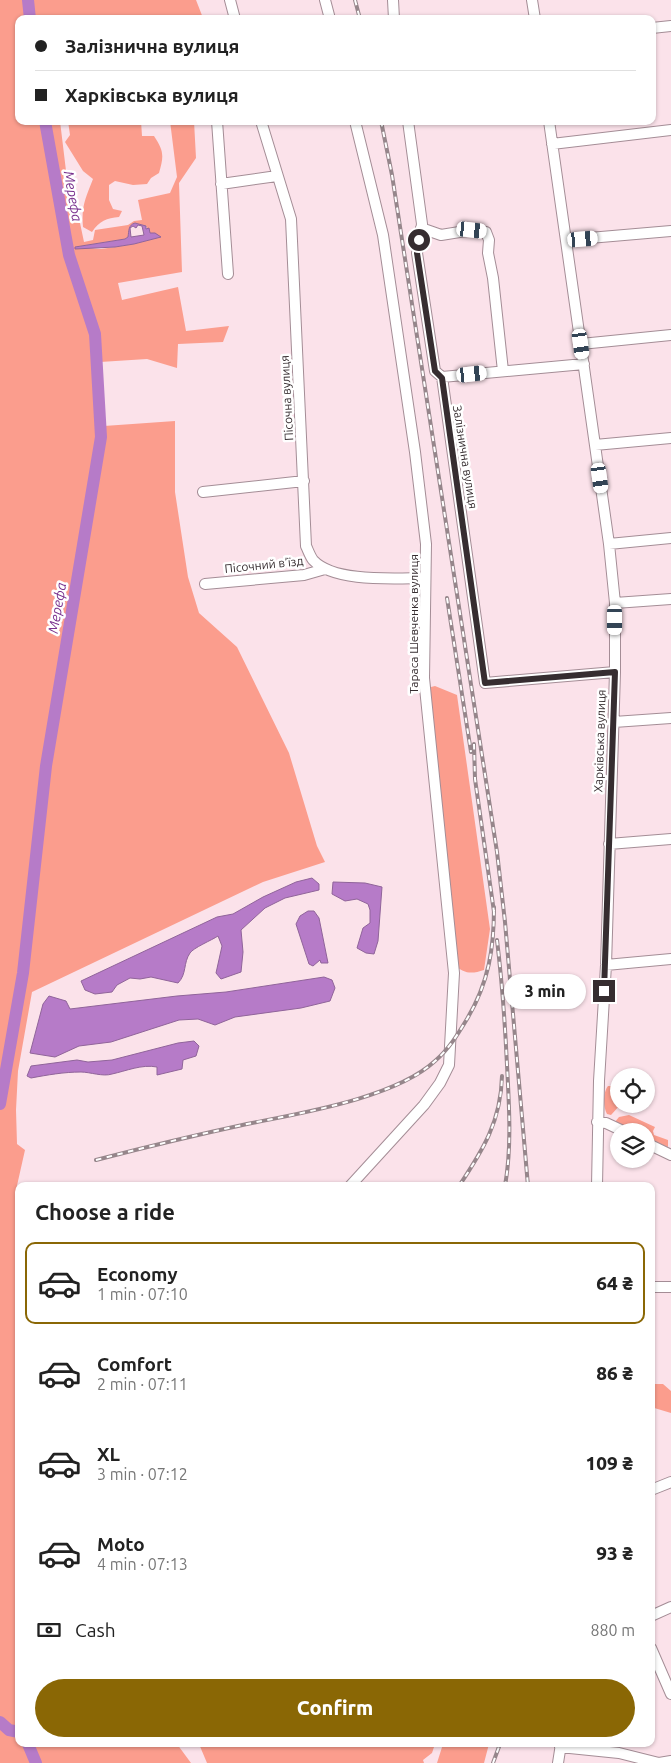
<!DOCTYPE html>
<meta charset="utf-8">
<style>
body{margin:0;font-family:Ubuntu,sans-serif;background:#f2f2f2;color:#222;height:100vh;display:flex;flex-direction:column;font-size:19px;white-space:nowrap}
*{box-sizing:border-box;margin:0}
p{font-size:16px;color:#767676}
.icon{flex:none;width:28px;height:28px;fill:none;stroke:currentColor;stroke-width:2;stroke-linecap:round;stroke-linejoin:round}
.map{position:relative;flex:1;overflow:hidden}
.panel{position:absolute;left:15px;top:1182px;width:640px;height:565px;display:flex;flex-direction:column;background:#fff;border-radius:10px;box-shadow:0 1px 4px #0004}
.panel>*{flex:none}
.guide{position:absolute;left:15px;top:15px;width:641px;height:110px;border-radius:10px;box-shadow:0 1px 4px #0004;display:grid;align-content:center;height:110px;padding:0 20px;background:#fff}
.tools{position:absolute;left:610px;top:1068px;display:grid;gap:10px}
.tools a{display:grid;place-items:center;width:45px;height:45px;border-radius:50%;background:#fff;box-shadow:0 1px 4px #0004;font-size:25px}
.end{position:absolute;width:22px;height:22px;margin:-11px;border:6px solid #362d30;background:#fff;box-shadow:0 0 0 2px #fff}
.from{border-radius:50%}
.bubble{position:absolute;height:35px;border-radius:18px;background:#fff;box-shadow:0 1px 4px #0004;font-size:16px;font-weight:800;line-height:35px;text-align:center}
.car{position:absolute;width:15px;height:30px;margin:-15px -8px;border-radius:6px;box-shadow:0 0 4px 1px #0007;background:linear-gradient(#fff 24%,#345 0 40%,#fff 0 76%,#345 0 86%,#fff 0)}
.guide b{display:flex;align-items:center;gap:18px;height:48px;font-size:19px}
.guide b+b{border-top:1px solid #e0e0e0}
.guide i{width:12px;height:12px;background:#222}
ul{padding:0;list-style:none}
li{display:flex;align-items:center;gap:15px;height:82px;margin:0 10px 8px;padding:0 10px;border:2px solid transparent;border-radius:10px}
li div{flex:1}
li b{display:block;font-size:19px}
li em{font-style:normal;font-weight:800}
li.active{border-color:#8a6705}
li>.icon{width:45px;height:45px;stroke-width:1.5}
h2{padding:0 20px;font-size:22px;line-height:60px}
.pay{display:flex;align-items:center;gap:12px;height:55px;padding:0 20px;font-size:19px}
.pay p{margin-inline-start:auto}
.primary-button{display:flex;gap:10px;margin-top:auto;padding:10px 20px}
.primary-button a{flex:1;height:58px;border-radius:30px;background:#8a6705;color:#fff;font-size:20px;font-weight:800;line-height:58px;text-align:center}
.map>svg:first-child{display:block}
</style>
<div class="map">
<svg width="671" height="1763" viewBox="0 0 671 1763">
<rect width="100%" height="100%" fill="#fbe2ea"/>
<path fill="#fb9d8d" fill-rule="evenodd" d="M0 0H196L203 18 19 19V121H60L70 204H76L84 242 93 240 95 230 128 225 134 221 142 220 138 200 170 193 177 177 170 121H194L196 158 179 183 182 272 118 283 122 300 178 287 186 331 229 326 223 342 178 344 177 368 147 359 100 362 104 396V426L175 421V492L188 577 199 613 237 647 289 753 317 846 325 862 263 882 32 992 18 1071 16 1110 17 1144 25 1150 16 1190 19 1188V1744H177L191 1763H0ZM135 223 146 226 150 233 160 237 134 244 115 247 101 249 75 247 125 239 128 237 131 225Z
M68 121H141L142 136H154C164 151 164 156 159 173L151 178 147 184 133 185 115 181 109 185V200L113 209 122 211 119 217C107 218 99 221 92 232L83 227C81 206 86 197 93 179L83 171 65 142 70 135Z
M435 686 457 695 490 929 484 970C472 974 464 974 455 965L427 692 431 687Z
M608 1086H616L619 1088V1104H621L611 1115 607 1114C603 1107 603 1092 608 1086Z
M629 1115 655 1127 653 1131 654 1135 668 1140V1147L646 1138V1131H632L614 1123 619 1117Z
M654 1384H663L671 1391V1413L651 1407V1386Z
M199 1744H435L432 1753 423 1760 424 1763H207Z
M443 1744H489L484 1763H437Z"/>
<path fill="#b67bc8" stroke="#90649a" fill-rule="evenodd" d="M135 223 146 226V229L149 228 150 233H155L161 237 134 244 115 247 75 249V247L125 239 128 237C129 231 128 225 135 223ZM138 225 142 226 144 235 131 237 130 228 133 226 136 228Z
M312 878 319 884V890L285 898 265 908 241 930 243 952 241 972 221 979 216 973 222 946 218 936C212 940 193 948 190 953 183 963 187 974 178 983L151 977 140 979 130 978 117 985 112 992 95 994 85 990 81 981 217 917 233 914 263 897 296 882Z
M333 882 365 883 382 887 378 941 374 954 366 953 357 948 363 928 370 923V910L368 904 357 899 345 901 332 894Z
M308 911H314L319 918 328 963H321L320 960 313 966 309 964 296 924 300 916Z
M324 977 332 980 335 988 330 1001 301 1008 235 1017 215 1025 198 1019 179 1020 111 1042 79 1046 55 1057 30 1053 43 1004 49 996 66 1001 70 1009 177 996 226 992Z
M194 1041 199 1046 196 1056 183 1060 182 1069 157 1075V1067C142 1064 126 1071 112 1074 103 1077 90 1072 81 1072 64 1072 47 1075 31 1078L27 1076 31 1066 77 1060 88 1062 112 1060 178 1043Z"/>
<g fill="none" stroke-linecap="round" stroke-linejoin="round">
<path stroke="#b67bc8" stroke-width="12" d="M28 0 30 19
M0 1104 23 973 46 766 101 437 95 334 69 255 45 121
M0 1722 9 1730 19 1732
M28 1744 36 1763"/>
<g stroke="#a48d96" stroke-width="12">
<path id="minor" d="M230 0 235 19
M325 0 330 19
M393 0 394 19
M532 0 535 19
M652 28 671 26
M217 121 228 274
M261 121 291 219 306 546C308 550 310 556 313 560 334 583 396 578 425 578
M408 121 422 224 417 253 435 371 442 377 485 683 615 672
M549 121 609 544 615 603V672L606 965 599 1081 597 1186
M552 144 671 130
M221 184 277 176
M421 228 441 235 472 230 486 232 489 240 488 253 493 278 503 371
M566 240 671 231
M581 344 671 335
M442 377 584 364
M595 445 671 438
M203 492 304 481
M609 544 671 538
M205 584 304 575 325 569
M615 603 671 599
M614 722 671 718
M609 844 671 839
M606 965 671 959
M597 1122 606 1123 623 1131
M646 1143 671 1155
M350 1186 424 1105 440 1083 449 1065 454 973 424 678 426 544 415 452 383 235 355 121
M651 1287H671
M651 1490 671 1482
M651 1616 671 1607
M651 1648 671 1694
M560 1747 619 1753 659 1763 671 1761
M558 1763 561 1744"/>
</g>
<use href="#minor" stroke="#fff" stroke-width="10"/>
<g stroke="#96868b" stroke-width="4">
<path id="rail" d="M355 0 360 19
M381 121 392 175 497 852 505 922 528 1186
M447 598 471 752
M474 744 475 779 494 912
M497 940C502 981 505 1023 507 1065 509 1105 512 1146 505 1186
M96 1160C146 1147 196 1135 247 1124 301 1113 395 1098 435 1061 449 1049 458 1034 467 1019 489 982 494 948 494 907
M459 1186C483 1150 501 1121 502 1076
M493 1763 500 1744"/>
</g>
<use href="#rail" stroke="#fff" stroke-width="2" stroke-dasharray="5.5" stroke-linecap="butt"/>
</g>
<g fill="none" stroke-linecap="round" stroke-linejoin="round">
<path stroke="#362d30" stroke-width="6" d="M419 240 417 253 435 371 442 378 485 683 615 672 604 991"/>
</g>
<g text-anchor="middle" stroke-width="5" stroke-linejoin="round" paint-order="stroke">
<g font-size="12" fill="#362d30" stroke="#fff">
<text transform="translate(287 398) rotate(-93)" y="4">Пісочна вулиця</text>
<text transform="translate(465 457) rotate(81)" y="4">Залізнична вулиця</text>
<text transform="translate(264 565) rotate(-6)" y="4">Пісочний в’їзд</text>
<text transform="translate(414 624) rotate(-90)" y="4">Тараса Шевченка вулиця</text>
<text transform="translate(600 741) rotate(-88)" y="4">Харківська вулиця</text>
</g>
<g font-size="14" font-style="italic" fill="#79318e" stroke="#fff">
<text transform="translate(73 196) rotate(80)" y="5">Мерефа</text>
<text transform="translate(57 608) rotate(-80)" y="5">Мерефа</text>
</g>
</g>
</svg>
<div class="tools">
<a><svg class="icon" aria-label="locate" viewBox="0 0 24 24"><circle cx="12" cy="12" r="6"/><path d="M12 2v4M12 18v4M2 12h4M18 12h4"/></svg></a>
<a><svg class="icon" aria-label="layers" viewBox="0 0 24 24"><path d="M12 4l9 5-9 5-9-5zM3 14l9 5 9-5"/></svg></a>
</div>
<i class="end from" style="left:419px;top:240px"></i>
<i class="end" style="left:604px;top:991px"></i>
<div class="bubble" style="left:504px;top:974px;width:82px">3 min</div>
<i class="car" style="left:472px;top:230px;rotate:96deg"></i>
<i class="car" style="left:583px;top:239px;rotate:85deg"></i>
<i class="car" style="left:581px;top:344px;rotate:172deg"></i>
<i class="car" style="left:472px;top:374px;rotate:84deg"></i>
<i class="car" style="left:600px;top:478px;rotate:172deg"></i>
<i class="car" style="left:615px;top:620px;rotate:180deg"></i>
<div class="guide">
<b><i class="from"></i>Залізнична вулиця</b>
<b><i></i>Харківська вулиця</b>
</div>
<section class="panel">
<h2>Choose a ride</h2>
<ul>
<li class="active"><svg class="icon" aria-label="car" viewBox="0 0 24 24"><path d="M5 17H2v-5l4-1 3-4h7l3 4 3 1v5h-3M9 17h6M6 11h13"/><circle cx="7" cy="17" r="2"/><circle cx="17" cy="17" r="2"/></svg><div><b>Economy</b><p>1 min · 07:10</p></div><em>64 ₴</em></li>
<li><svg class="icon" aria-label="car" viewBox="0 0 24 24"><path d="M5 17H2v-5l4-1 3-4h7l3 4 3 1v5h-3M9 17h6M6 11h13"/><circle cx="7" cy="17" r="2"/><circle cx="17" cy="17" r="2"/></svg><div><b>Comfort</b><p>2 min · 07:11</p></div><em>86 ₴</em></li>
<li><svg class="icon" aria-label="car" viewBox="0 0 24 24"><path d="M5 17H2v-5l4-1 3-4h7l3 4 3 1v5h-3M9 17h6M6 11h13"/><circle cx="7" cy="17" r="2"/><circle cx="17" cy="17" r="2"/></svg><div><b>XL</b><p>3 min · 07:12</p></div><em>109 ₴</em></li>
<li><svg class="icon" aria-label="car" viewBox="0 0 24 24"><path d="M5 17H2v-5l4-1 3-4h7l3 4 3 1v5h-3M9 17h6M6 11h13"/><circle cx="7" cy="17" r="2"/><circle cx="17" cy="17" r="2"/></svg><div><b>Moto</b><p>4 min · 07:13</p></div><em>93 ₴</em></li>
</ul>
<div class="pay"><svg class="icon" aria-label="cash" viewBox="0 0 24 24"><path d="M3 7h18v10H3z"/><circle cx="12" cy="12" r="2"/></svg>Cash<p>880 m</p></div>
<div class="primary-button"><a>Confirm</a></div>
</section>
</div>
